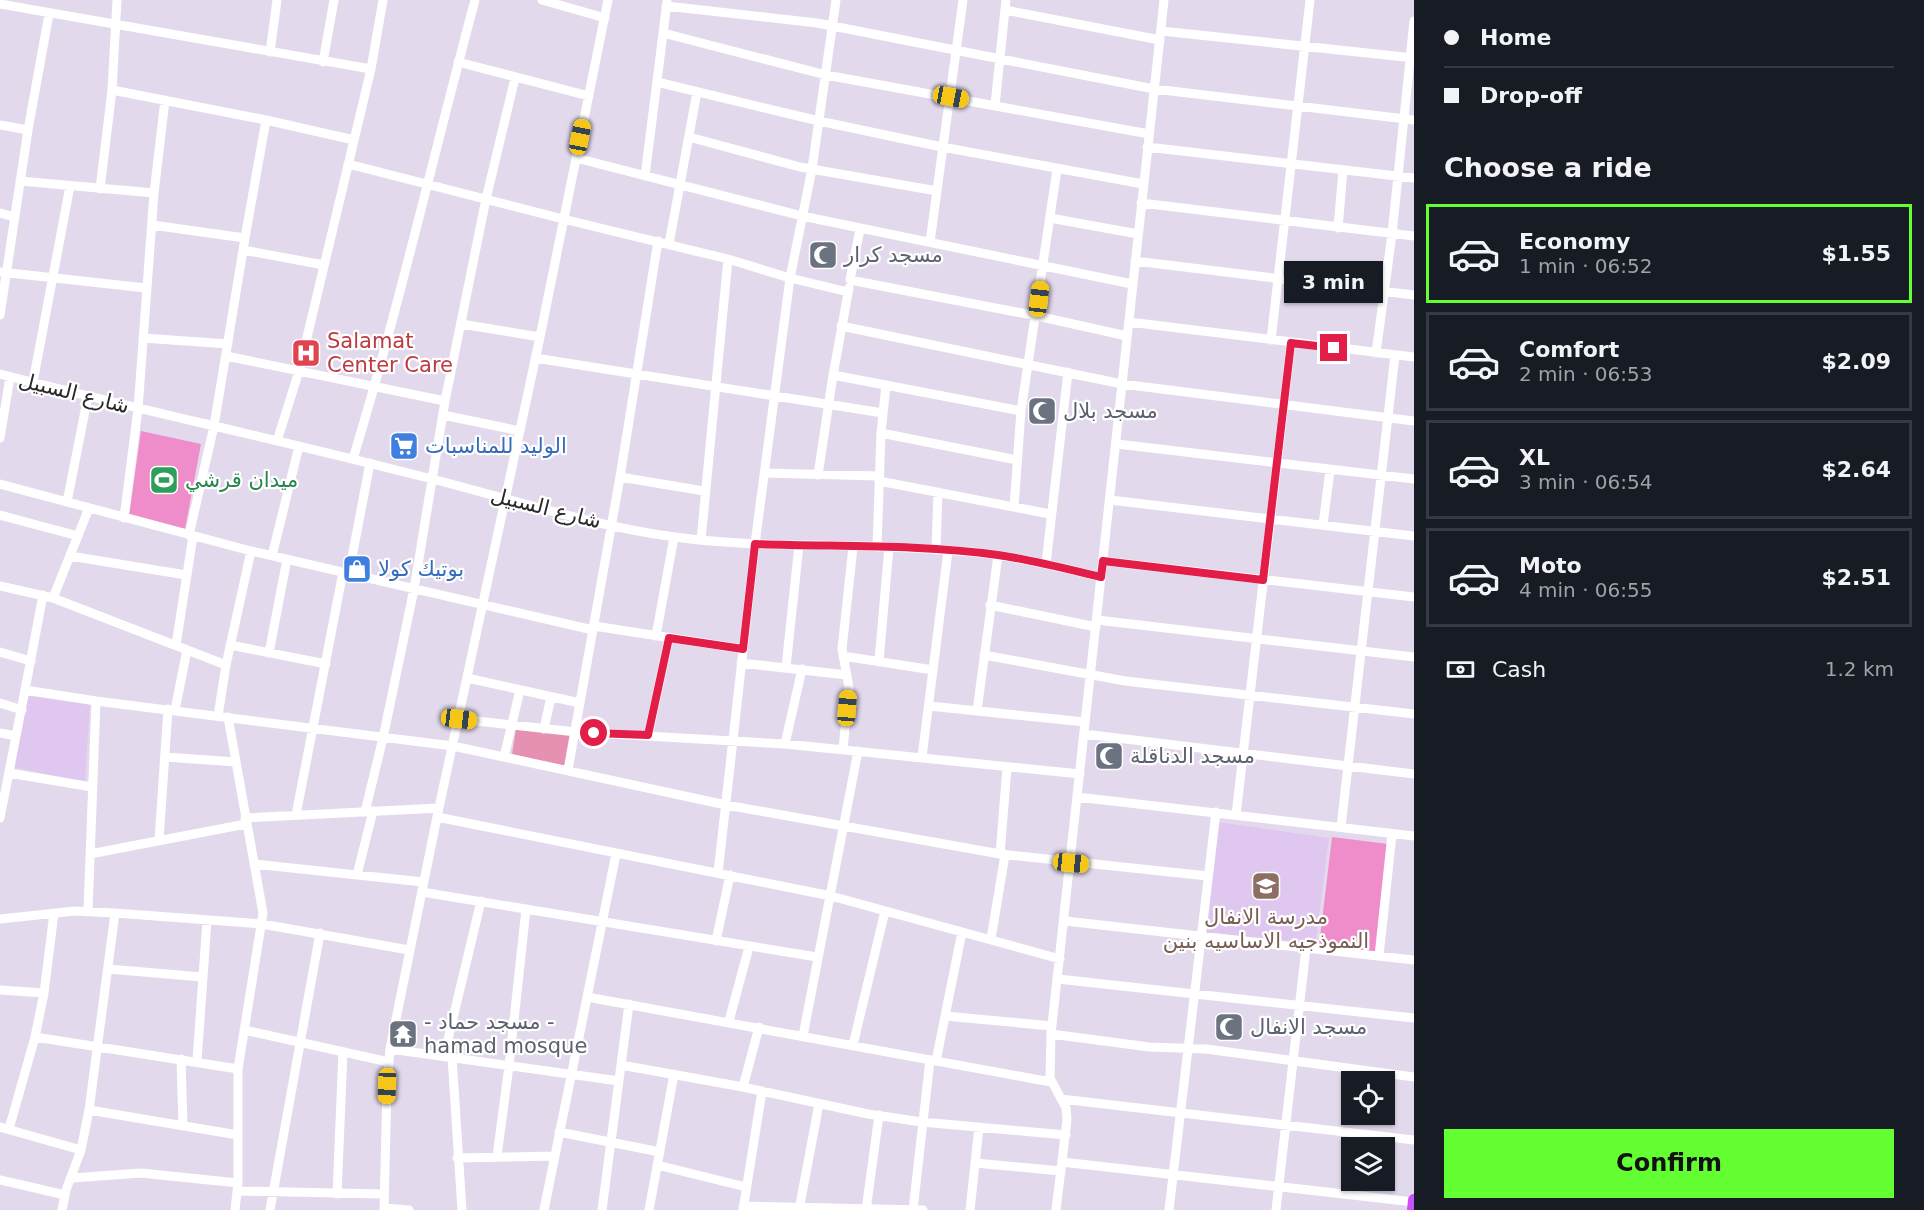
<!DOCTYPE html>
<meta charset="utf-8">
<style>
body{margin:0;font-family:"DejaVu Sans",Vazirmatn,sans-serif;background:#20242c;color:#f1f3f6;height:100vh;display:flex;flex-direction:column;font-size:22px;white-space:nowrap}
*{box-sizing:border-box;margin:0}
p{font-size:20px;color:#9ea1a6}
.icon{flex:none;width:33px;height:33px;fill:none;stroke:currentColor;stroke-width:2;stroke-linecap:round;stroke-linejoin:round}
.map{position:relative;flex:1;overflow:hidden}
.details{display:flex;flex-direction:column;background:#171b24;width:510px}
.details>*{flex:none}
.hud{display:grid;align-content:center;height:132px;padding:0 30px;background:#171b24}
.buttons{position:absolute;left:1341px;top:1071px;display:grid;gap:12px}
.buttons a{display:grid;place-items:center;width:54px;height:54px;border-radius:0px;background:#171b24;box-shadow:0 2px 4px #0004;font-size:30px}
.end{position:absolute;width:27px;height:27px;margin:-14px;border:8px solid #e11d48;background:#fff;box-shadow:0 0 0 3px #fff}
.from{border-radius:50%}
.bubble{position:absolute;height:42px;border-radius:0px;background:#171b24;box-shadow:0 2px 4px #0004;font-size:20px;font-weight:800;line-height:42px;text-align:center}
.car{position:absolute;width:18px;height:36px;margin:-18px -9px;border-radius:8px;box-shadow:0 0 4px 2px #0007;background:linear-gradient(#f5c518 24%,#345 0 40%,#f5c518 0 76%,#345 0 86%,#f5c518 0)}
.hud b{display:flex;align-items:center;gap:21px;height:57px;font-size:22px}
.hud b+b{border-top:2px solid #363941}
.hud i{width:15px;height:15px;background:#f1f3f6}
ul{padding:0;list-style:none}
li{display:flex;align-items:center;gap:18px;height:99px;margin:0 12px 9px;padding:0 18px;border:3px solid #363941;border-radius:0px}
li div{flex:1}
li b{display:block;font-size:22px}
li em{font-style:normal;font-weight:800}
li.current{border-color:#63ff33}
li>.icon{width:54px;height:54px;stroke-width:1.5}
h2{padding:0 30px;font-size:27px;line-height:72px}
.pay{display:flex;align-items:center;gap:15px;height:66px;padding:0 30px;font-size:22px}
.pay p{margin-inline-start:auto}
.button{display:flex;gap:12px;margin-top:auto;padding:12px 30px}
.button a{flex:1;height:69px;border-radius:0px;background:#63ff33;color:#111;font-size:24px;font-weight:800;line-height:69px;text-align:center}
main{display:flex;flex:1;min-height:0}
.map>svg:first-child{display:block}
</style>
<main>
<div class="map">
<svg width="1414" height="1210" viewBox="0 0 1414 1210">
<rect width="100%" height="100%" fill="#e3d9ec"/>
<path fill="#e0c7ef" d="M27 696 90 704 85 782 13 767Z
M1218 822 1329 838 1315 946 1204 934Z"/>
<path fill="#e791b2" d="M516 729 572 735 566 766 512 754Z"/>
<path fill="#ef8cca" d="M141 431 201 444 185 529 129 516Z
M1332 837 1388 844 1376 952 1319 946Z"/>
<g fill="none" stroke-linecap="round" stroke-linejoin="round">
<path stroke="#fff" stroke-width="9" d="M542 0 605 18
M0 4 371 69
M666 6 817 23 1154 89 1414 120
M1005 10 1160 40
M1161 31 1414 58
M663 33 826 75 1149 134
M270 52 277 0
M323 62 334 0
M458 62 589 96
M657 82 819 121 942 147 1143 184
M112 90 266 120 354 140
M995 105 1006 0
M0 125 28 130
M689 137 800 167 937 191
M1147 147 1414 178
M576 158 802 216 1132 284
M348 164 563 219 728 259 790 278 848 292
M645 176 667 2
M20 181 154 193
M100 189 112 90 117 0
M1141 203 1414 236
M0 213 15 217
M1050 218 1138 234
M152 225 245 238
M1338 228 1343 170
M860 229 850 280 1037 316 1127 336
M930 242 963 0
M669 244 697 92
M243 250 324 265
M1135 261 1414 295
M0 272 146 288
M0 315 28 130 49 14
M1129 322 1414 357
M461 324 540 337
M841 326 1122 384 1414 421
M143 338 228 344
M1271 340 1310 0
M1376 353 1392 234 1414 21
M226 356 445 401
M535 358 883 413
M0 374C137 409 275 439 412 474 499 495 586 525 675 537 746 547 818 544 889 547 925 549 961 550 996 555 1032 560 1067 569 1101 577
M833 375 1021 411
M33 382 70 186
M443 415 520 431
M881 433 1017 460
M0 438 10 377
M277 441 299 371 371 69 383 0
M1117 444 1414 479
M353 459C399 307 434 153 475 0
M765 473 879 476
M818 475 833 375 849 288
M620 477 704 491
M879 481 1050 514
M0 484 251 551 593 630
M1110 500 1414 536
M67 502 88 396
M1014 507 1021 411 1057 169
M0 515 78 536
M124 518 138 409 154 193 165 100
M1323 525 1330 470
M189 535 214 426 245 238 266 120
M701 540 728 259
M877 547 881 433 886 385
M936 550 938 492
M70 556 186 575
M272 556 299 446
M1103 561 1414 597
M1046 564 1068 372
M349 573 370 463
M0 586 53 598 226 665
M53 598 89 508
M990 605 1096 627
M1097 620 1414 657
M594 626 743 649
M656 636 674 537
M176 645 193 536
M230 645 326 664
M0 652 31 661
M269 653 287 559
M984 655 1125 681 1414 714
M843 656 933 670
M879 661 889 547
M741 663 847 675
M786 667 799 545
M467 678 580 703
M25 690 43 595
M0 703 22 710
M929 706 1085 722
M175 710 187 650
M977 711 998 555
M218 716 226 665 251 551
M228 717 263 913 238 1069V1183L235 1210
M459 719 576 732 785 744 1080 774
M544 729 551 697
M0 733 16 736
M1084 734 1414 774
M648 736 669 638
M785 744 802 669
M843 749 849 688 842 649 853 547
M165 757 236 762
M504 757 520 690
M922 757 948 551
M568 770 620 477 658 241
M9 773 92 787
M1077 797 1414 836
M365 812 383 738 414 589 445 401 486 199 515 78
M296 815 343 572
M1236 815 1291 343
M437 817 831 896 1060 959
M0 818 25 690 96 701 453 746 726 805 1000 854 1208 876
M245 818 439 808
M1341 827 1395 355
M159 840 168 709
M90 854 246 824
M1000 854 1007 768
M254 864 423 882
M718 873 755 544 790 278 812 169 836 0
M357 875 373 811
M422 892 817 957
M88 911 96 701
M0 919 75 911 115 913 262 924 409 950
M1065 921 1414 960
M991 939 1005 855
M716 941 730 875
M1379 956 1392 834
M108 969 202 977
M1058 979 1414 1018
M0 990 44 993
M587 997 1051 1082
M945 1016 1052 1026
M729 1021 749 947
M244 1030 389 1062
M1051 1034 1149 1047 1206 1049 1414 1077
M803 1036 858 751
M35 1037 238 1069
M853 1045 885 911
M390 1049 619 1081
M444 1056 481 901
M452 1057 462 1210
M181 1059 183 1125
M197 1061 207 921
M936 1061 962 932
M621 1065 743 1087 868 1114 922 1122 1066 1135
M743 1087 759 1027
M1061 1099 1414 1140
M89 1110 238 1135
M0 1127 81 1150
M9 1129 35 1037 44 993 54 913
M559 1132 660 1152
M497 1156 509 1066 526 909
M457 1158 555 1156
M1062 1162 1414 1202
M975 1163 1061 1171
M657 1165 746 1187
M72 1178 141 1173 238 1183
M0 1180 65 1195
M237 1191 384 1194
M337 1194 343 1052
M743 1206 923 1210
M384 1208 409 1210
M62 1210 66 1190 81 1150 89 1110 115 913
M270 1210 320 933
M384 1210 387 1086 390 1049 437 817 540 337 608 0
M544 1210 616 854
M602 1210 629 1004
M649 1210 674 1074
M743 1210 762 1091
M799 1210 819 1104
M866 1210 879 1115
M913 1210 930 1060
M970 1210 979 1127
M1056 1210 1067 1120 1066 1108 1050 1078 1051 1034 1164 0
M1169 1210 1216 812
M1276 1210 1306 948"/>
<path stroke="#ca51fa" stroke-width="12" d="M1413 1210 1414 1200"/>
</g>
<g fill="none" stroke-linecap="round" stroke-linejoin="round">
<path stroke="#e11d48" stroke-width="8" d="M594 733 648 735 669 638 743 649 755 544C836 547 918 544 998 555 1033 560 1067 569 1101 577L1103 561 1263 580 1291 343 1334 348"/>
</g>
<defs>
<g id="mosque-square" transform="scale(1.5)"><rect x="-9" y="-9" width="18" height="18" rx="4" fill="#6b7280" stroke="#fff"/><path d="M3.5-4.9A6 6 0 1 0 3.5 4.9A5 5 0 1 1 3.5-4.9Z" fill="#fff"/></g>
<g id="hospital-square" transform="scale(1.5)"><rect x="-9" y="-9" width="18" height="18" rx="4" fill="#e0444e" stroke="#fff"/><path d="M-5-5h3v3.5h4V-5h3V5h-3V1.5h-4V5h-3Z" fill="#fff"/></g>
<g id="supermarket-square" transform="scale(1.5)"><rect x="-9" y="-9" width="18" height="18" rx="4" fill="#3f7fe0" stroke="#fff"/><path d="M-6-5.5h2.5l.6 2H6L4.5 2H-2.5L-4.4-4H-6ZM-1.5 3.2a1.3 1.3 0 1 0 .1 0ZM3 3.2a1.3 1.3 0 1 0 .1 0Z" fill="#fff"/></g>
<g id="stadium-square" transform="scale(1.5)"><rect x="-9" y="-9" width="18" height="18" rx="4" fill="#2e9e5b" stroke="#fff"/><path d="M0-5a6.5 5 0 1 0 0 10a6.5 5 0 1 0 0-10ZM-3.5-1.8h7v3.6h-7Z" fill="#fff"/></g>
<g id="shop-square" transform="scale(1.5)"><rect x="-9" y="-9" width="18" height="18" rx="4" fill="#3f7fe0" stroke="#fff"/><path d="M-5-2.5h2.3a2.7 3.5 0 0 1 5.4 0H5L5.5 6h-11ZM-1.5-2.5h3a1.5 2.3 0 0 0-3 0Z" fill="#fff"/></g>
<g id="school-square" transform="scale(1.5)"><rect x="-9" y="-9" width="18" height="18" rx="4" fill="#8d6e63" stroke="#fff"/><path d="M0-5L7-2L0 1L-7-2ZM-4 1L0 2.5L4 1V4Q0 6-4 4Z" fill="#fff"/></g>
<g id="temple-square" transform="scale(1.5)"><rect x="-9" y="-9" width="18" height="18" rx="4" fill="#6b7280" stroke="#fff"/><path d="M0-6L5-2H3V0L6.5 2.5H4V6H1.5V3h-3V6H-4V2.5H-6.5L-3 0V-2H-5Z" fill="#fff"/></g>
</defs>
<g fill-rule="evenodd">
<use href="#mosque-square" x="823" y="255"/>
<use href="#hospital-square" x="306" y="353"/>
<use href="#mosque-square" x="1042" y="411"/>
<use href="#supermarket-square" x="404" y="446"/>
<use href="#stadium-square" x="164" y="480"/>
<use href="#shop-square" x="357" y="569"/>
<use href="#mosque-square" x="1109" y="756"/>
<use href="#school-square" x="1266" y="886"/>
<use href="#mosque-square" x="1229" y="1027"/>
<use href="#temple-square" x="403" y="1034"/>
</g>
<g text-anchor="middle" stroke-width="4.5" stroke-linejoin="round" paint-order="stroke">
<g font-size="21" fill="#5b616d" stroke="#fff" text-anchor="start">
<text x="844" y="262">مسجد كرار</text>
<text x="1063" y="418">مسجد بلال</text>
<text x="1130" y="763">مسجد الدناقلة</text>
<text x="424" y="1029">- مسجد حماد -<tspan x="424" dy="24">hamad mosque</tspan></text>
<text x="1250" y="1034">مسجد الانفال</text>
</g>
<g font-size="21" fill="#be3a42" stroke="#fff" text-anchor="start">
<text x="327" y="348">Salamat<tspan x="327" dy="24">Center Care</tspan></text>
</g>
<g font-size="21" fill="#292929" stroke="#fff">
<text transform="translate(74 393) rotate(14)" y="7">شارع السبيل</text>
<text transform="translate(546 508) rotate(14)" y="7">شارع السبيل</text>
</g>
<g font-size="21" fill="#366cbe" stroke="#fff" text-anchor="start">
<text x="425" y="453">الوليد للمناسبات</text>
<text x="378" y="576">بوتيك كولا</text>
</g>
<g font-size="21" fill="#27864d" stroke="#fff" text-anchor="start">
<text x="185" y="487">ميدان قرشي</text>
</g>
<g font-size="21" fill="#785e54" stroke="#fff">
<text x="1266" y="924">مدرسة الانفال<tspan x="1266" dy="24">النموذجيه الاساسيه بنين</tspan></text>
</g>
</g>
</svg>
<div class="buttons">
<a><svg class="icon" aria-label="locate" viewBox="0 0 24 24"><circle cx="12" cy="12" r="6"/><path d="M12 2v4M12 18v4M2 12h4M18 12h4"/></svg></a>
<a><svg class="icon" aria-label="layers" viewBox="0 0 24 24"><path d="M12 4l9 5-9 5-9-5zM3 14l9 5 9-5"/></svg></a>
</div>
<i class="end from" style="left:594px;top:733px"></i>
<i class="end" style="left:1334px;top:348px"></i>
<div class="bubble" style="left:1284px;top:261px;width:99px">3 min</div>
<i class="car" style="left:951px;top:97px;rotate:101deg"></i>
<i class="car" style="left:580px;top:137px;rotate:11deg"></i>
<i class="car" style="left:1039px;top:299px;rotate:7deg"></i>
<i class="car" style="left:847px;top:708px;rotate:5deg"></i>
<i class="car" style="left:459px;top:719px;rotate:97deg"></i>
<i class="car" style="left:1071px;top:863px;rotate:96deg"></i>
<i class="car" style="left:387px;top:1086px;rotate:182deg"></i>
</div>
<section class="details">
<div class="hud">
<b><i class="from"></i>Home</b>
<b><i></i>Drop-off</b>
</div>
<h2>Choose a ride</h2>
<ul>
<li class="current"><svg class="icon" aria-label="car" viewBox="0 0 24 24"><path d="M5 17H2v-5l4-1 3-4h7l3 4 3 1v5h-3M9 17h6M6 11h13"/><circle cx="7" cy="17" r="2"/><circle cx="17" cy="17" r="2"/></svg><div><b>Economy</b><p>1 min · 06:52</p></div><em>$1.55</em></li>
<li><svg class="icon" aria-label="car" viewBox="0 0 24 24"><path d="M5 17H2v-5l4-1 3-4h7l3 4 3 1v5h-3M9 17h6M6 11h13"/><circle cx="7" cy="17" r="2"/><circle cx="17" cy="17" r="2"/></svg><div><b>Comfort</b><p>2 min · 06:53</p></div><em>$2.09</em></li>
<li><svg class="icon" aria-label="car" viewBox="0 0 24 24"><path d="M5 17H2v-5l4-1 3-4h7l3 4 3 1v5h-3M9 17h6M6 11h13"/><circle cx="7" cy="17" r="2"/><circle cx="17" cy="17" r="2"/></svg><div><b>XL</b><p>3 min · 06:54</p></div><em>$2.64</em></li>
<li><svg class="icon" aria-label="car" viewBox="0 0 24 24"><path d="M5 17H2v-5l4-1 3-4h7l3 4 3 1v5h-3M9 17h6M6 11h13"/><circle cx="7" cy="17" r="2"/><circle cx="17" cy="17" r="2"/></svg><div><b>Moto</b><p>4 min · 06:55</p></div><em>$2.51</em></li>
</ul>
<div class="pay"><svg class="icon" aria-label="cash" viewBox="0 0 24 24"><path d="M3 7h18v10H3z"/><circle cx="12" cy="12" r="2"/></svg>Cash<p>1.2 km</p></div>
<div class="button"><a>Confirm</a></div>
</section>
</main>
